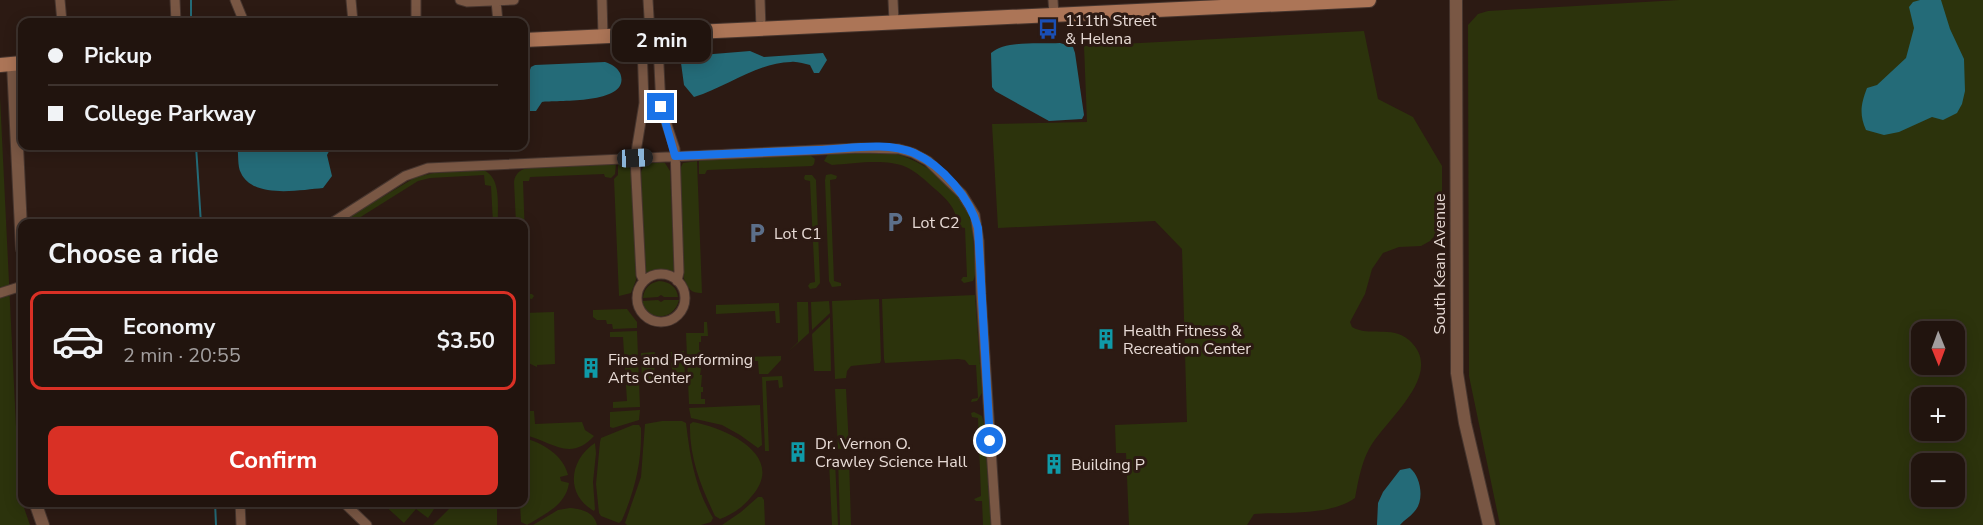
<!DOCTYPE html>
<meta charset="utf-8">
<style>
body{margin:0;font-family:"Nunito Sans",sans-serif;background:#2d211c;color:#f1f3f6;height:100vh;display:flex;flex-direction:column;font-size:22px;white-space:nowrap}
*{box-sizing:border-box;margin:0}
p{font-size:20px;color:#a29e9e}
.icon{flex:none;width:33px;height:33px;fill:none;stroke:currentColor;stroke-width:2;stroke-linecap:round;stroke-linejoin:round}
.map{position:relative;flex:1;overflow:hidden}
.panel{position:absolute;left:18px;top:219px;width:510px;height:288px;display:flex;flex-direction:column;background:#21140e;border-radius:12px;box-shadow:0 3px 15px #0003,0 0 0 2px #3e332e}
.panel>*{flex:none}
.guide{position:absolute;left:18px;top:18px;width:510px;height:132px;border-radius:12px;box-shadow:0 3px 15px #0003,0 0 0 2px #3e332e;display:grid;align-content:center;height:132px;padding:0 30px;background:#21140e}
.needle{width:39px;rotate:179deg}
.controls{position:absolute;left:1911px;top:321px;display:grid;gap:12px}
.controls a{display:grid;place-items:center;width:54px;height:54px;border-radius:12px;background:#21140e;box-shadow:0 3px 15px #0003,0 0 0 2px #3e332e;font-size:30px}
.end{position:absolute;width:27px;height:27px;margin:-14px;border:8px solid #1a73e8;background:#fff;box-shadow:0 0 0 3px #fff}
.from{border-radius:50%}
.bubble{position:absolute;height:42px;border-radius:12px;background:#21140e;box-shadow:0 3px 15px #0003,0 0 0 2px #3e332e;font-size:20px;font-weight:700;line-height:42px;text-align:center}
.car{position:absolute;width:18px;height:36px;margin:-18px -9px;border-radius:8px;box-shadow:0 0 4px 2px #0007;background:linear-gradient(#222 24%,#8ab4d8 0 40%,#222 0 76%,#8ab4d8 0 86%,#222 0)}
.guide b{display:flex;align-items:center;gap:21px;height:57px;font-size:22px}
.guide b+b{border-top:2px solid #3e332e}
.guide i{width:15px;height:15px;background:#f1f3f6}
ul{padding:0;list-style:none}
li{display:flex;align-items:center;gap:18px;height:99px;margin:0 12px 9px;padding:0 18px;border:3px solid transparent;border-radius:12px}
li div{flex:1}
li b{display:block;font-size:22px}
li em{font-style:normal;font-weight:700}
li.current{border-color:#d93025}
li>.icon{width:54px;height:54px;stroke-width:1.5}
h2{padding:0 30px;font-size:27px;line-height:72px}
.button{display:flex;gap:12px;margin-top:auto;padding:12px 30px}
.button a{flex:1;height:69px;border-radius:12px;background:#d93025;color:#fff;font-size:24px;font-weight:700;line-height:69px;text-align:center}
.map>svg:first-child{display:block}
</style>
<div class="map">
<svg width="1983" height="525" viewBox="0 0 1983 525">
<rect width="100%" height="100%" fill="#2c1a13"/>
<path fill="#2c330c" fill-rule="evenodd" d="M1679 0H1983V525H1500L1469 376 1468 25 1478 14 1488 11ZM1922 332H1954V364H1922ZM1922 398H1954V430H1922ZM1922 464H1954V496H1922Z
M1364 31 1378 99 1413 117 1442 166V216L1437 233 1430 241 1421 246 1399 247 1383 253 1372 269 1365 294 1350 322 1352 327C1369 337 1391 325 1409 340 1447 374 1385 419 1369 449 1361 464 1358 482 1355 498 1330 516 1284 512 1254 514L1247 525H1129L1126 453H1116L1115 425 1187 422 1182 249 1155 221 998 228 992 124 1087 122 1084 46Z
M0 97 17 447 22 502 30 525H0Z
M884 152C915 154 955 183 968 212 973 225 973 240 974 253 975 262 977 273 973 281L964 283 961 280 963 277H967L965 228 959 227C955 208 950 202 935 189 926 181 917 172 906 167 884 158 854 164 832 165L824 161 828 154Z
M810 155 815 159 814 164 812 166 707 170 705 174H699V160Z
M697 161 702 293C690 293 689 289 684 279L679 171 683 163Z
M661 162 665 163 670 171 674 270 672 272 657 269 646 273 645 270 641 173C643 162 652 163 661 162Z
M616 164 615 174 611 178 605 177 604 174 530 177 529 181H523L527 294H532L534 296 532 299 524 298V224L516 223 514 182C515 173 521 169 529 168Z
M618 164 629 166 632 174 636 280 631 293 619 296 614 179 618 175Z
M483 170C502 177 497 206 498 223H493L491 186 485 185 484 175 430 178 418 181 351 223 344 224 347 218 416 177 434 173Z
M831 174 837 176 836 179 830 180 834 281 841 283V286L832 287 829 281 825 180 826 175Z
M805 175H812L816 180 820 283 816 288 810 289 808 286 810 283 815 282 810 181 805 180 804 178Z
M659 281C670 282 677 287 678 297H664L661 295 658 297 643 298C644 288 650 283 659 281Z
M975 295 982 393 977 401 971 402 972 399 978 398 976 365H969L965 360 958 359 885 363 884 359 882 299Z
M879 299 881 360 880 363 851 366 847 371 846 378 835 379 832 301Z
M658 300 661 302 664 300H679C674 321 648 322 642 301Z
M829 301 830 313 812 330 811 302Z
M797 302H808L809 333 788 352 798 342Z
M779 303 780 323H776L775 311 716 314V305Z
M627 309 637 322V328L613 329 612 324H607L606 320H597L593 317V310Z
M554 312 555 364 537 365V367L524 361V313Z
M830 317 831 371H814L812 334Z
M704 322H707L708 336H701V342H699V350L701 351 702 355 699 356 700 362H702L700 375H702L701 387H703V392H701V399H705V404H689L686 333H704Z
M637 331 640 407 613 408V402L627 401 623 337H610V332Z
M684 351 685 380 671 381V375L673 374 671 363 673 362 670 352Z
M655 352 653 363H655L654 375H656V381L642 382 641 353Z
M781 356V360L768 374H759L758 361H743L742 357Z
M782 376 783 387 779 388 778 380 766 381 769 451H765L762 377Z
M835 389H846L849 447 838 449Z
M760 405 762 445 758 448 740 435 722 425 691 418 689 408Z
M640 410 639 420 613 428 610 427V412Z
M524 411H534L535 424 582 422 585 430 594 436C570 463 550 440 524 435Z
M974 412 982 416 984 423 991 525H983L982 501H976L974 499 981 496 978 418 972 417 971 413Z
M662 421H682L686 423C690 457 695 488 713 518L711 522 701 525H627L625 523 641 477 645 424Z
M693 422C726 428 788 456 751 497 743 507 733 514 720 519L715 516C701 487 689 457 690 424Z
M633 425H639L641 428C642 461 635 490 622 520L619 523 601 516 599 513 596 484 600 442 601 438Z
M524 438C543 443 563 455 568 475L560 477 561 481 569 483C566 505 545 514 527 525L521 522 520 503 524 502Z
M595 443 596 453 593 482 595 509 594 511C565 495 569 460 595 443Z
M838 457 849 458 851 525H840Z
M829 461H835L838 525H832Z
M758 497H762L764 500 765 525H722L741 512Z
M497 502V525H433L455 503Z
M382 503H427L434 509 428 518 416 509 404 523Z
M570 508C582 509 594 512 597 525H533L558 510Z"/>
<path fill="#246b78" d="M1920 0H1941L1950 29 1964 59 1965 91 1962 104 1957 113 1943 120 1932 117 1899 132 1884 135 1866 130C1859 114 1861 104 1867 88L1877 85 1906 58 1914 28 1909 7 1913 2Z
M1060 43 1073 47 1075 53 1084 115 1082 119 1049 121 995 91 992 87 991 53C1005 40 1041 44 1060 43Z
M750 51 764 57 823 53 827 60 819 73H814L810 65C804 64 797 61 791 62 756 63 727 87 694 97L684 85 681 63 689 56Z
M605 62C611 64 617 67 620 73 633 105 557 100 542 102L536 111H530L526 81 531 67 535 65Z
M237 146H332L327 155 332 176 323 188C300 190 253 199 241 173 237 166 239 154 237 146Z
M1410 468C1421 477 1425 501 1414 512 1410 517 1404 520 1400 525H1377L1378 503 1383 492 1400 470Z"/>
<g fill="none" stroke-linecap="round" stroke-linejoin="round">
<path stroke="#246b78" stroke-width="2" d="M191 0V22
M196 146 201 224
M215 502 216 525"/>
<g stroke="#46352e" stroke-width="11">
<path id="minor" d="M60 0 62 22
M175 0 176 22
M235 0 244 22
M351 0 353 22
M416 0V22
M460 0 467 2 514 0
M602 0 603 36
M648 0 650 34
M760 0 761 29
M893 0 894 22
M1053 0 1054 15
M496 1 498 22
M650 34 658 45 661 107 675 149 679 272 677 281
M330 224 405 176 428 168 860 148 899 149 913 153 928 161 962 194 975 215 979 241 981 294 996 525
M637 298a24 24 0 1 1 48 0a24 24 0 1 1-48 0Z
M644 281 641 275 635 158 644 103 642 46 650 34
M0 293 22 286
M240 502 241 525
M343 502 367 525"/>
</g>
<g stroke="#46352e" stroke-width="14">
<path id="tertiary" d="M1456 0 1457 373 1465 423 1489 525
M13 64 22 249
M35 502 43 525"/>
</g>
<g stroke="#46352e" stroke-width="16">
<path id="secondary" d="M524 40 1369 0
M0 65 22 63"/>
</g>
<use href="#minor" stroke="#795744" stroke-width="9"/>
<use href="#tertiary" stroke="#795744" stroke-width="12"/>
<use href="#secondary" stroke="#ac7557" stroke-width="14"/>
</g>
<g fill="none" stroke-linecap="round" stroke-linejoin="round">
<path stroke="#1a73e8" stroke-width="8" d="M661 107 675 156C723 154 770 152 818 150 848 149 886 141 914 153 943 166 970 198 978 228L990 441"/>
</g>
<defs>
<g id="bus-bare" transform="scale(1.62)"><path d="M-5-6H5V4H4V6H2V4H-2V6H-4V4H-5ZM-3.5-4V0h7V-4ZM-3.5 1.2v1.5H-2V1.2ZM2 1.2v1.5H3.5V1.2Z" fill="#1a4fb4" stroke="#2c1a13" stroke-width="2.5" paint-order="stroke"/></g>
<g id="parking-bare" transform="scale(1.62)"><path d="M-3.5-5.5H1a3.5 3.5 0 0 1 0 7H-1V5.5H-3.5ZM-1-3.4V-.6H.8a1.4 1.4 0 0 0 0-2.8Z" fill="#5c6f8a" stroke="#2c1a13" stroke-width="2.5" paint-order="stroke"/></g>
<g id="building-bare" transform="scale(1.62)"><path d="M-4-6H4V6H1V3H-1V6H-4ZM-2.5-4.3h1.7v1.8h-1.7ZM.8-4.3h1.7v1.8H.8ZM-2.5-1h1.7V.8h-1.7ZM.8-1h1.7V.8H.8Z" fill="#0f9aa8" stroke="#2c1a13" stroke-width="2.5" paint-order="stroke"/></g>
</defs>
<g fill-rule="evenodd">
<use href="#bus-bare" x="1048" y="29"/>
<use href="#parking-bare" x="895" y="222"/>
<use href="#parking-bare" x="757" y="233"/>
<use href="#building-bare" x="1106" y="339"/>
<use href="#building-bare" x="591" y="368"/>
<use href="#building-bare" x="798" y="452"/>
<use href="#building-bare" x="1054" y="464"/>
</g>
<g text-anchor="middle" stroke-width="6" stroke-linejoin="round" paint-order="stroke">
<g font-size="16" fill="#e8dbd6" stroke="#2c1a13" text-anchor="start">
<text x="1065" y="26">111th Street<tspan x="1065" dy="18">&amp; Helena</tspan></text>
<text x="912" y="228">Lot C2</text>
<text x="774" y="239">Lot C1</text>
<text x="1123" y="336">Health Fitness &amp;<tspan x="1123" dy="18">Recreation Center</tspan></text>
<text x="608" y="365">Fine and Performing<tspan x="608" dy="18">Arts Center</tspan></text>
<text x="815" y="449">Dr. Vernon O.<tspan x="815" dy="18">Crawley Science Hall</tspan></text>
<text x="1071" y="470">Building P</text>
</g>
<g font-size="16" fill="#e8dbd6" stroke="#2c1a13">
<text transform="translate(1439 264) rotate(-90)" y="6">South Kean Avenue</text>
</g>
</g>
</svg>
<div class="controls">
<a><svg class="needle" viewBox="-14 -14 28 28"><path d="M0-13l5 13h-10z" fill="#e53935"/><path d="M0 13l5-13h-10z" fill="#a29e9e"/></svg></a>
<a>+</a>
<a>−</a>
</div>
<i class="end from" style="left:990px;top:441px"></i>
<i class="end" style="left:661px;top:107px"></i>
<div class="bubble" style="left:612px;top:20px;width:99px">2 min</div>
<i class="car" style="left:635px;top:158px;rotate:87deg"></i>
<div class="guide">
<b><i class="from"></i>Pickup</b>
<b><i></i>College Parkway</b>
</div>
<section class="panel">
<h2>Choose a ride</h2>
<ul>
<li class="current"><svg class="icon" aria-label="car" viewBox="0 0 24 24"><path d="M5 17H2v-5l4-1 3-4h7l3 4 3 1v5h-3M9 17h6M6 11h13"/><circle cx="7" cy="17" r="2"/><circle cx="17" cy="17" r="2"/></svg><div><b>Economy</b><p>2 min · 20:55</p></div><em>$3.50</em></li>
</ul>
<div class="button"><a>Confirm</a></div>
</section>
</div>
